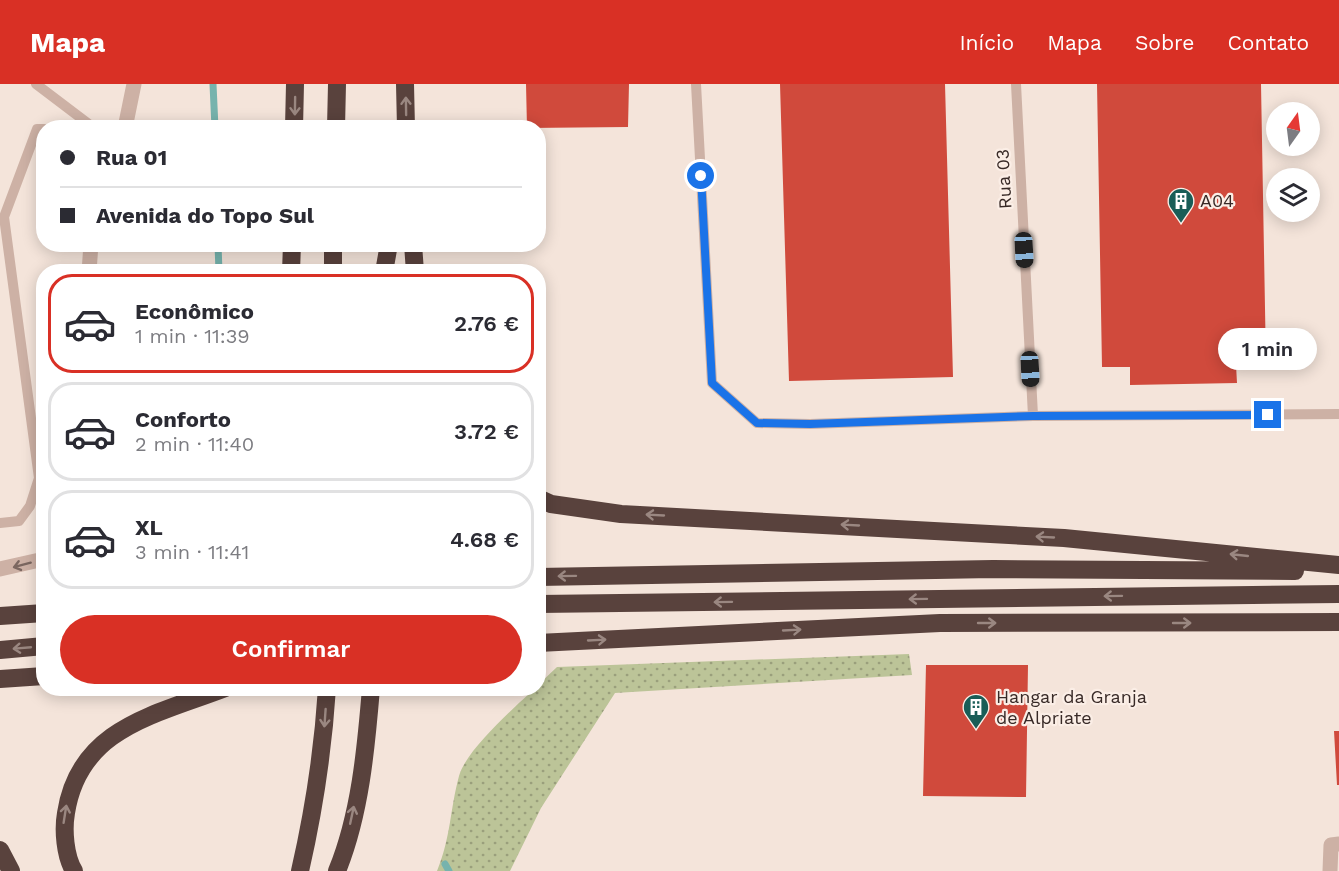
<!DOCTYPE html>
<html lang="pt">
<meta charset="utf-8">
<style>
body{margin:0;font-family:"Work Sans",sans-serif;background:#f2f2f3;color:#2b2b33;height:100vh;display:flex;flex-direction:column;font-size:22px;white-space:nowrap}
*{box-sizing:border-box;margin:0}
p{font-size:20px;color:#7c7c81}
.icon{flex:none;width:33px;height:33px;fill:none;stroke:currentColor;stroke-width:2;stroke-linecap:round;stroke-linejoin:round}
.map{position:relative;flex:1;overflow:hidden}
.drawer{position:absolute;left:36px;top:180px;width:510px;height:432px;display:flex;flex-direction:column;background:#fff;border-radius:24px;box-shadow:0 3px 15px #0003}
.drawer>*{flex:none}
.top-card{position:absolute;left:36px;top:36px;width:510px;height:132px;border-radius:24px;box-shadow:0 3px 15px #0003;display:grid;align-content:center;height:132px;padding:0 24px;background:#fff}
.needle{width:39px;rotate:14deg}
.buttons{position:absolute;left:1266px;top:18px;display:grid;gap:12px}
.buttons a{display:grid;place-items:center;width:54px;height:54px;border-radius:50%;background:#fff;box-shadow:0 3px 15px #0003;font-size:30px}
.end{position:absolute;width:27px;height:27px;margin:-14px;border:8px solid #1a73e8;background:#fff;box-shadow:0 0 0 3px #fff}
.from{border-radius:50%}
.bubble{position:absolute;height:42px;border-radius:21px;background:#fff;box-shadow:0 3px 15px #0003;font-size:20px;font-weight:600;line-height:42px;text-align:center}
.car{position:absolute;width:18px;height:36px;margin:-18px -9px;border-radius:8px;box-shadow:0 0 4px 2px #0007;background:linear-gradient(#222 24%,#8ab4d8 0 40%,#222 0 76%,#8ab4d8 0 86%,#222 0)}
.top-card b{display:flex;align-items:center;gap:21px;height:57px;font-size:22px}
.top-card b+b{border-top:2px solid #e1e1e2}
.top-card i{width:15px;height:15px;background:#2b2b33}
ul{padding:10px 0 0;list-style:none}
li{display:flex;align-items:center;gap:18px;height:99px;margin:0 12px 9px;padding:0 12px;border:3px solid #e1e1e2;border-radius:24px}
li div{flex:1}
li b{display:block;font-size:22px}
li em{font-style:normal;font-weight:600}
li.current{border-color:#d93025}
li>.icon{width:54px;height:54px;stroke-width:1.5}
.cta{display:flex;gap:12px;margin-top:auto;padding:12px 24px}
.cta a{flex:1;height:69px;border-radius:36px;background:#d93025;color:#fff;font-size:24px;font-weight:600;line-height:69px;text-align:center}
header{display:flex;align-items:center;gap:36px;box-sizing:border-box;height:84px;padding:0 30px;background:#d93025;color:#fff}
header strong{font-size:28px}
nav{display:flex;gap:33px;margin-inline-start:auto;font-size:21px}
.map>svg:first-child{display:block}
</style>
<header>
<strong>Mapa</strong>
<nav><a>Início</a><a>Mapa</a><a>Sobre</a><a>Contato</a></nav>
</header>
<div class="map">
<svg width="1339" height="787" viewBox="0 0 1339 787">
<defs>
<pattern id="grass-dots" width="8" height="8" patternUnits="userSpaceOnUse" patternTransform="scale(1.5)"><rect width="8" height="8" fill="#bcc498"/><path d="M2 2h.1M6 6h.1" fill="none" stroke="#9a9f7c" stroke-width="1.8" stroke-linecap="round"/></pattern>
</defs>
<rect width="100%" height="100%" fill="#f4e4da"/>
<path fill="url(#grass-dots)" d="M909 570 912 591 615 609 541 724 510 787H437C451 753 450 725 459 692 466 666 514 624 534 605L538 604 539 600 557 583Z"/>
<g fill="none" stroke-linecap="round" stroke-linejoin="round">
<path stroke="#76b3ad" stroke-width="7" d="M213 0 215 44
M218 160 219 188
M445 780 449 787"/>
</g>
<path fill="#d04a3c" d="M526 0H629L628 43 527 44Z
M780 0H945L953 293 789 297Z
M1097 0H1261L1266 280 1236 281 1237 299 1130 301V283H1102Z
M926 581H1028L1026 713 923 712Z
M1334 647H1339V701H1337Z"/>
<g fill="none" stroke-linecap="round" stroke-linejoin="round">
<path stroke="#cdb1a5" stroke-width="10" d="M36 0 94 44
M696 0 712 299 757 339 810 340 1033 332 1339 330
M1016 0 1033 332
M60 44 90 41
M0 439 19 437 30 422 39 394 4 133 37 45H44"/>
<path stroke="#cdb1a5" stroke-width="15" d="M125 44 134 0
M89 188 91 160
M0 485 44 475
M1330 787 1331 761 1339 760"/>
<path stroke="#59423d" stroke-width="18" d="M405 0 406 44
M294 44 295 0
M336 44 337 0
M413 160 415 188
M291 188 292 160
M333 188V160
M384 188 389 160
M538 414 551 420 621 430 1064 454 1339 481
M538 493 993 485 1295 487
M538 520 1339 510
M0 532 44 529
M538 559 940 539 1339 538
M0 566 44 562
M0 595 44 592
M0 766 11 787
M74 787C65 772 63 746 66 729 79 644 155 631 225 604
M300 787C314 726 323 667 327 604
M337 787C360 731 366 665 371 604"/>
</g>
<defs><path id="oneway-shaft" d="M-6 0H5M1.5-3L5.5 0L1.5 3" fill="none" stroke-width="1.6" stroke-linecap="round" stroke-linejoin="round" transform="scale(1.5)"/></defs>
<g stroke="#9a8781">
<use href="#oneway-shaft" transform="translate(295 22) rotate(91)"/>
<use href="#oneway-shaft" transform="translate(406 22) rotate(-91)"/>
<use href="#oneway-shaft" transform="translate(655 431) rotate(-177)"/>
<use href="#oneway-shaft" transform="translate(850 441) rotate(-177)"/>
<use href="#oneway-shaft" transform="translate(1045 453) rotate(-177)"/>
<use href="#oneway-shaft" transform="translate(1239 471) rotate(-174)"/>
<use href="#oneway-shaft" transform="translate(567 492) rotate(179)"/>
<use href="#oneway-shaft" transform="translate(1113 512) rotate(179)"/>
<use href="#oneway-shaft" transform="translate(918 515) rotate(179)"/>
<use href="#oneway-shaft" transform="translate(723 518) rotate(179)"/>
<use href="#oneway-shaft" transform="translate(987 539)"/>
<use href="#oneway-shaft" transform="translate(1182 539)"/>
<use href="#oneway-shaft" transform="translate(792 546) rotate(-3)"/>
<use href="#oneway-shaft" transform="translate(597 556) rotate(-3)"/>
<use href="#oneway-shaft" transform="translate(22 564) rotate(175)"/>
<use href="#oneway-shaft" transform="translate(325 634) rotate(94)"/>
<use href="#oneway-shaft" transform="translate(65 730) rotate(-81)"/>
<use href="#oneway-shaft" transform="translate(352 731) rotate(-78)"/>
</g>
<use stroke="#7b6760" href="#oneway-shaft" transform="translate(22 481) rotate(165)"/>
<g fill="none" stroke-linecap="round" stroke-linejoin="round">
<path stroke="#1a73e8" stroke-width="8" d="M701 92 712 299 757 339 810 340 1033 332 1268 331"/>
</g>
<defs>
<g id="building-pin" transform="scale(1.35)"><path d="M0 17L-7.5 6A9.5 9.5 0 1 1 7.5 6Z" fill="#195d57" stroke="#fbeee6"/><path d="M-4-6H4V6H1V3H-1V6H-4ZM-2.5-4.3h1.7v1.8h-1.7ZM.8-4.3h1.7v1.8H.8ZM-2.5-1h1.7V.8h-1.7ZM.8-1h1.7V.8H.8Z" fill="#fff"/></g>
</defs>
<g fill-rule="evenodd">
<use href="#building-pin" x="1181" y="117"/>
<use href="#building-pin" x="976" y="623"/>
</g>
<g text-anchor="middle" stroke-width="4.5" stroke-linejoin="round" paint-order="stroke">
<g font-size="18" fill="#382a27" stroke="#fbeee6">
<text transform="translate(1004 95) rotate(-93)" y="6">Rua 03</text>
</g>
<g font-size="18" fill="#382a27" stroke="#fbeee6" text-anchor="start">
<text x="1200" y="123">A04</text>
<text x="996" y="619">Hangar da Granja<tspan x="996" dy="21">de Alpriate</tspan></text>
</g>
</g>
</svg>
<div class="buttons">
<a><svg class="needle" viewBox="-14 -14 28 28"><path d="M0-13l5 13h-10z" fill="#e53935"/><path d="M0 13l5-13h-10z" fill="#7c7c81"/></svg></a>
<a><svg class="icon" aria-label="layers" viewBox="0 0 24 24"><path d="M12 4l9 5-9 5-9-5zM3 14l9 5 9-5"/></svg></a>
</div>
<i class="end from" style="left:701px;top:92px"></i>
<i class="end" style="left:1268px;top:331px"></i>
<div class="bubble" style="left:1218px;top:244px;width:99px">1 min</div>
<i class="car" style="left:1024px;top:166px;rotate:177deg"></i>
<i class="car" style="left:1030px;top:285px;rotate:177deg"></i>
<div class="top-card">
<b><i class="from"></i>Rua 01</b>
<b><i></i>Avenida do Topo Sul</b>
</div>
<section class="drawer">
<ul>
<li class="current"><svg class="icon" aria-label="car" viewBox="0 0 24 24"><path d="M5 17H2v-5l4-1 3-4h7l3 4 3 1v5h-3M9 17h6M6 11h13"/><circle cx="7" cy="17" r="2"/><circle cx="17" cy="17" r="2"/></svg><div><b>Econômico</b><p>1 min · 11:39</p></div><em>2.76 €</em></li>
<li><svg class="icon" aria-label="car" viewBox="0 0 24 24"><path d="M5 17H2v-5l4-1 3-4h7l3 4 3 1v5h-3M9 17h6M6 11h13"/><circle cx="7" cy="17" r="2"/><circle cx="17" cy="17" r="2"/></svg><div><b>Conforto</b><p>2 min · 11:40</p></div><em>3.72 €</em></li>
<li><svg class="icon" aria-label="car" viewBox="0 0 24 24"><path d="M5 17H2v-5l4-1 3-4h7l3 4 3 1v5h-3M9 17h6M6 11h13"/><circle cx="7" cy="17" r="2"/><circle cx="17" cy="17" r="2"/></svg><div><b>XL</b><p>3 min · 11:41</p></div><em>4.68 €</em></li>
</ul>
<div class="cta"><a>Confirmar</a></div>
</section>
</div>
